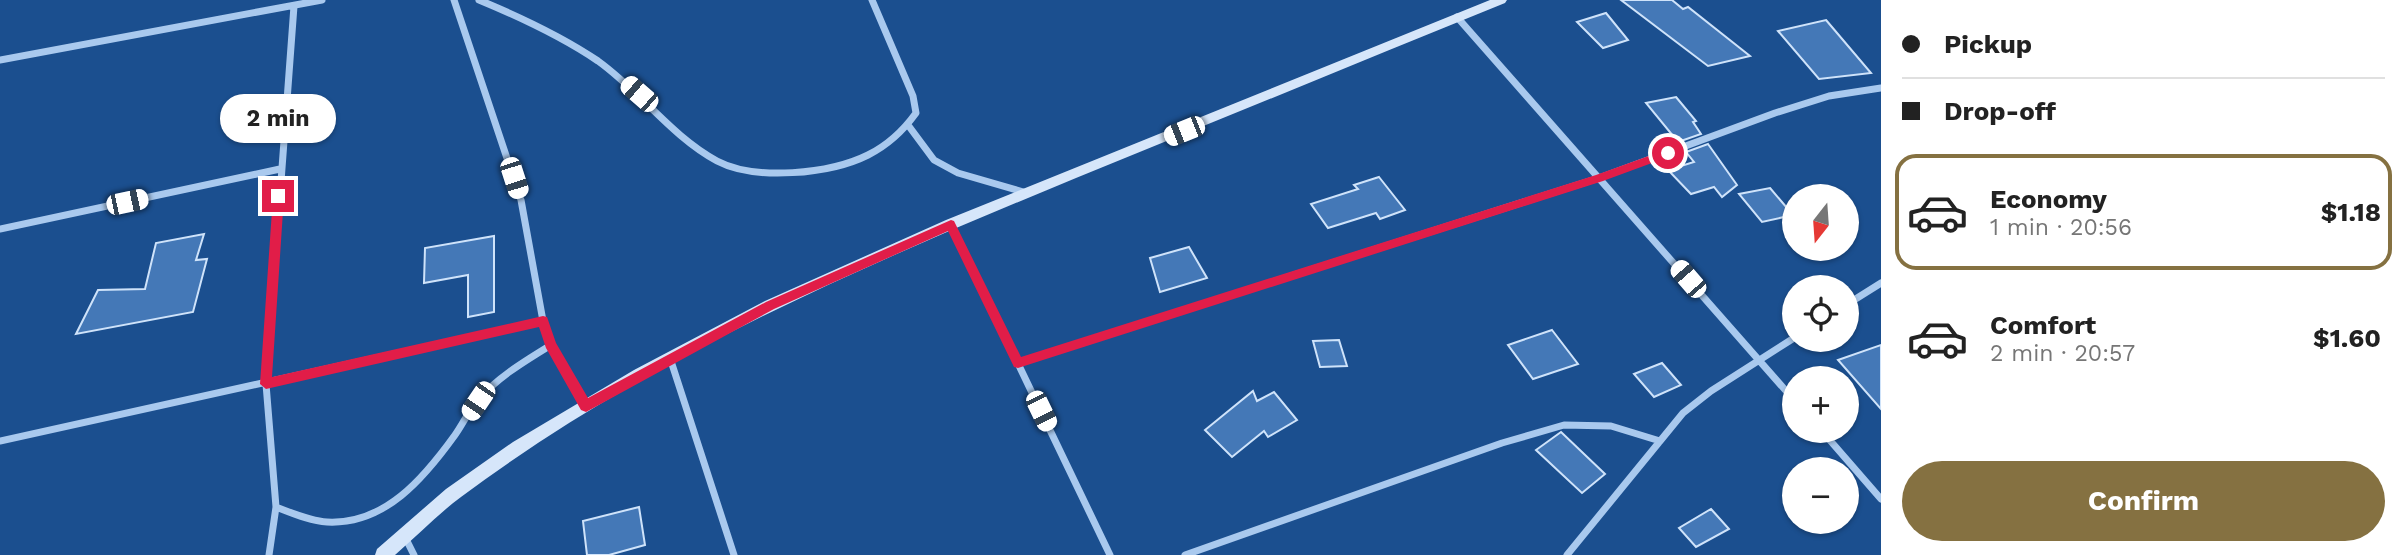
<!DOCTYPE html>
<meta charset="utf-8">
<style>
body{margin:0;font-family:"Work Sans",sans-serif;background:#f6f6f6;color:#222;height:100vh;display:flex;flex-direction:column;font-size:26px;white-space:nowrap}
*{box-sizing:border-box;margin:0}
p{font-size:23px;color:#767676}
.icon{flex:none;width:38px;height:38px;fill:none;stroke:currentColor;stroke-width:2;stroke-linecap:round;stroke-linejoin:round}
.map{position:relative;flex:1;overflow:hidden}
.panel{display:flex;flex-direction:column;background:#fff;width:525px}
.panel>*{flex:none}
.guide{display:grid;align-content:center;height:154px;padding:0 21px;background:#fff}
.needle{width:46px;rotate:197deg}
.fabs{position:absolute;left:1782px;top:184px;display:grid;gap:14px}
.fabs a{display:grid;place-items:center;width:77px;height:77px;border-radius:50%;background:#fff;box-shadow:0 2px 5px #0004;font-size:35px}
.end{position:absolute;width:32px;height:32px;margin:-16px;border:9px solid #e11d48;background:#fff;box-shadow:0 0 0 4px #fff}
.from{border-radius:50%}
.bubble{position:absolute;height:49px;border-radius:24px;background:#fff;box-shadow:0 2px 5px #0004;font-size:23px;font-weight:700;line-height:49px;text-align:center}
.car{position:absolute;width:21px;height:42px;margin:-21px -10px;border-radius:9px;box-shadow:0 0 5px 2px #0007;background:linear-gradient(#fff 24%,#345 0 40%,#fff 0 76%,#345 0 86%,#fff 0)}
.guide b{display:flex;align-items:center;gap:24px;height:66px;font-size:26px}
.guide b+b{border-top:2px solid #e0e0e0}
.guide i{width:18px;height:18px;background:#222}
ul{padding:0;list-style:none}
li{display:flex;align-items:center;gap:21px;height:116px;margin:0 14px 10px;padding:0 7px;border:4px solid transparent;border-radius:21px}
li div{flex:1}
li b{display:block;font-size:26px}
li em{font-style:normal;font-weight:700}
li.selected{border-color:#857141}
li>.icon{width:63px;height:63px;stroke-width:1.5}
.button{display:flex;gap:14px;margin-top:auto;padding:14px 21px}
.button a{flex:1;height:80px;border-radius:42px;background:#857141;color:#fff;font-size:28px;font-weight:700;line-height:80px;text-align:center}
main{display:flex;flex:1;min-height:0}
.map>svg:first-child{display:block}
</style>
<main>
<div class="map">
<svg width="1881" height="555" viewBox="0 0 1881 555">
<rect width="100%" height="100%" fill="#1b4f8f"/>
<path fill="#4478b7" stroke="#cfe3fa" stroke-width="2" d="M1621 0H1672L1683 9 1688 7 1750 56 1708 66Z
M1606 13 1628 40 1603 48 1577 22Z
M1826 20 1871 73 1819 79 1778 31Z
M1676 97 1696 121 1693 122 1701 134 1678 142 1646 103Z
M1708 144 1737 185 1722 197 1714 187 1691 194 1668 170 1694 162 1686 152Z
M1379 177 1405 210 1380 219 1376 213 1328 228 1311 204 1358 189 1354 185Z
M1770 188 1793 215 1762 222 1739 194Z
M204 234 196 260 207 259 193 312 76 334 98 290 145 289 156 243Z
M494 236V312L468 317V275L424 283 425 248Z
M1189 247 1207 278 1160 292 1150 258Z
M1552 330 1578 364 1533 379 1508 345Z
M1339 340 1347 366 1320 367 1313 341Z
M1881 345V409L1838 360Z
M1662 363 1681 385 1654 397 1634 374Z
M1253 391 1257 401 1274 392 1297 420 1268 437 1264 431 1232 457 1205 430Z
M1561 432 1605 474 1582 493 1536 450Z
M639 507 645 545 609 555H587L583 521Z
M1711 509 1729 529 1696 547 1679 528Z"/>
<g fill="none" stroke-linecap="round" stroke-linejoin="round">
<path stroke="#a9c9ee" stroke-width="7" d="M479 0C520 17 561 36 598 61 640 91 671 136 717 161 755 181 830 174 868 155 888 145 903 131 916 113L913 96 872 0
M1457 17 1794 400
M0 60 322 0
M908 125 934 160 958 173 1027 193
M951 224 1110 555
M0 229 280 169
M1846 305 1881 283
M543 321 551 345 586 406
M670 358 734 555
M1018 363 1599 178 1775 113 1829 96 1881 88
M1821 430 1881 499
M0 441 543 321 521 200 454 0
M276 507C292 513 310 521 327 522 385 525 424 478 455 435 463 424 469 410 478 400 498 377 525 361 551 345
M405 537 414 555
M269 555 276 507 266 384 294 6
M1185 555 1502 443 1564 425 1611 426 1660 441
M1567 555 1683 413 1711 391 1794 338"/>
<path fill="#d6e6fa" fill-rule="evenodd" d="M1490 0H1507L1505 3C1362 61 1219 120 1076 178 863 266 647 358 461 497 438 514 417 536 395 555H375L377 549 446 489 513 442 634 370 765 301 946 220Z"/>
</g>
<path fill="#e11d48" d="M1668 149 1671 150V156L1603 181 1018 368 1014 367 948 231 774 309 586 412 581 410 546 348 539 327 266 389 260 384 273 196 278 192 284 196 272 377 543 316 547 317 556 343 588 398 766 302 951 220 954 221 1021 357 1596 175Z"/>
</svg>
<div class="fabs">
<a><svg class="needle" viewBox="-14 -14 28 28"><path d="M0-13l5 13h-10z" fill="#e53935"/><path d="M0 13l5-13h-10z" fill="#767676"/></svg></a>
<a><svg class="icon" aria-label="locate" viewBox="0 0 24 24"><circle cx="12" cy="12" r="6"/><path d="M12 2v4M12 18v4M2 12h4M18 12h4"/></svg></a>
<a>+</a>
<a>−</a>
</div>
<i class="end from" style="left:1668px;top:153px"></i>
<i class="end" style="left:278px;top:196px"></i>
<div class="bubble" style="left:220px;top:94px;width:116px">2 min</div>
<i class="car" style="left:639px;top:94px;rotate:311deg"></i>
<i class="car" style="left:1184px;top:131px;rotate:248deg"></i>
<i class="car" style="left:514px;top:178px;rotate:162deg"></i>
<i class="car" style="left:127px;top:202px;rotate:78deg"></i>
<i class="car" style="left:1688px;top:279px;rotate:319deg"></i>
<i class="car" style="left:478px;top:401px;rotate:214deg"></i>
<i class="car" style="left:1041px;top:411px;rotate:154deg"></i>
</div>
<section class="panel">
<div class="guide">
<b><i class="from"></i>Pickup</b>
<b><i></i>Drop-off</b>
</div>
<ul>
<li class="selected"><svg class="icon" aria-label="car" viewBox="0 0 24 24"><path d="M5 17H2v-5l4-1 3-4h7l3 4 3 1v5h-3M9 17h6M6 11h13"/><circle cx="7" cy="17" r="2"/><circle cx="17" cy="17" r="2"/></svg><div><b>Economy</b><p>1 min · 20:56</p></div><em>$1.18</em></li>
<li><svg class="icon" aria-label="car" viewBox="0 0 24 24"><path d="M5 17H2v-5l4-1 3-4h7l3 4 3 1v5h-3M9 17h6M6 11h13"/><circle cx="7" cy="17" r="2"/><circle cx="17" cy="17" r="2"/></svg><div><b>Comfort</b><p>2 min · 20:57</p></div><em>$1.60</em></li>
</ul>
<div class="button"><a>Confirm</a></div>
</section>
</main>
